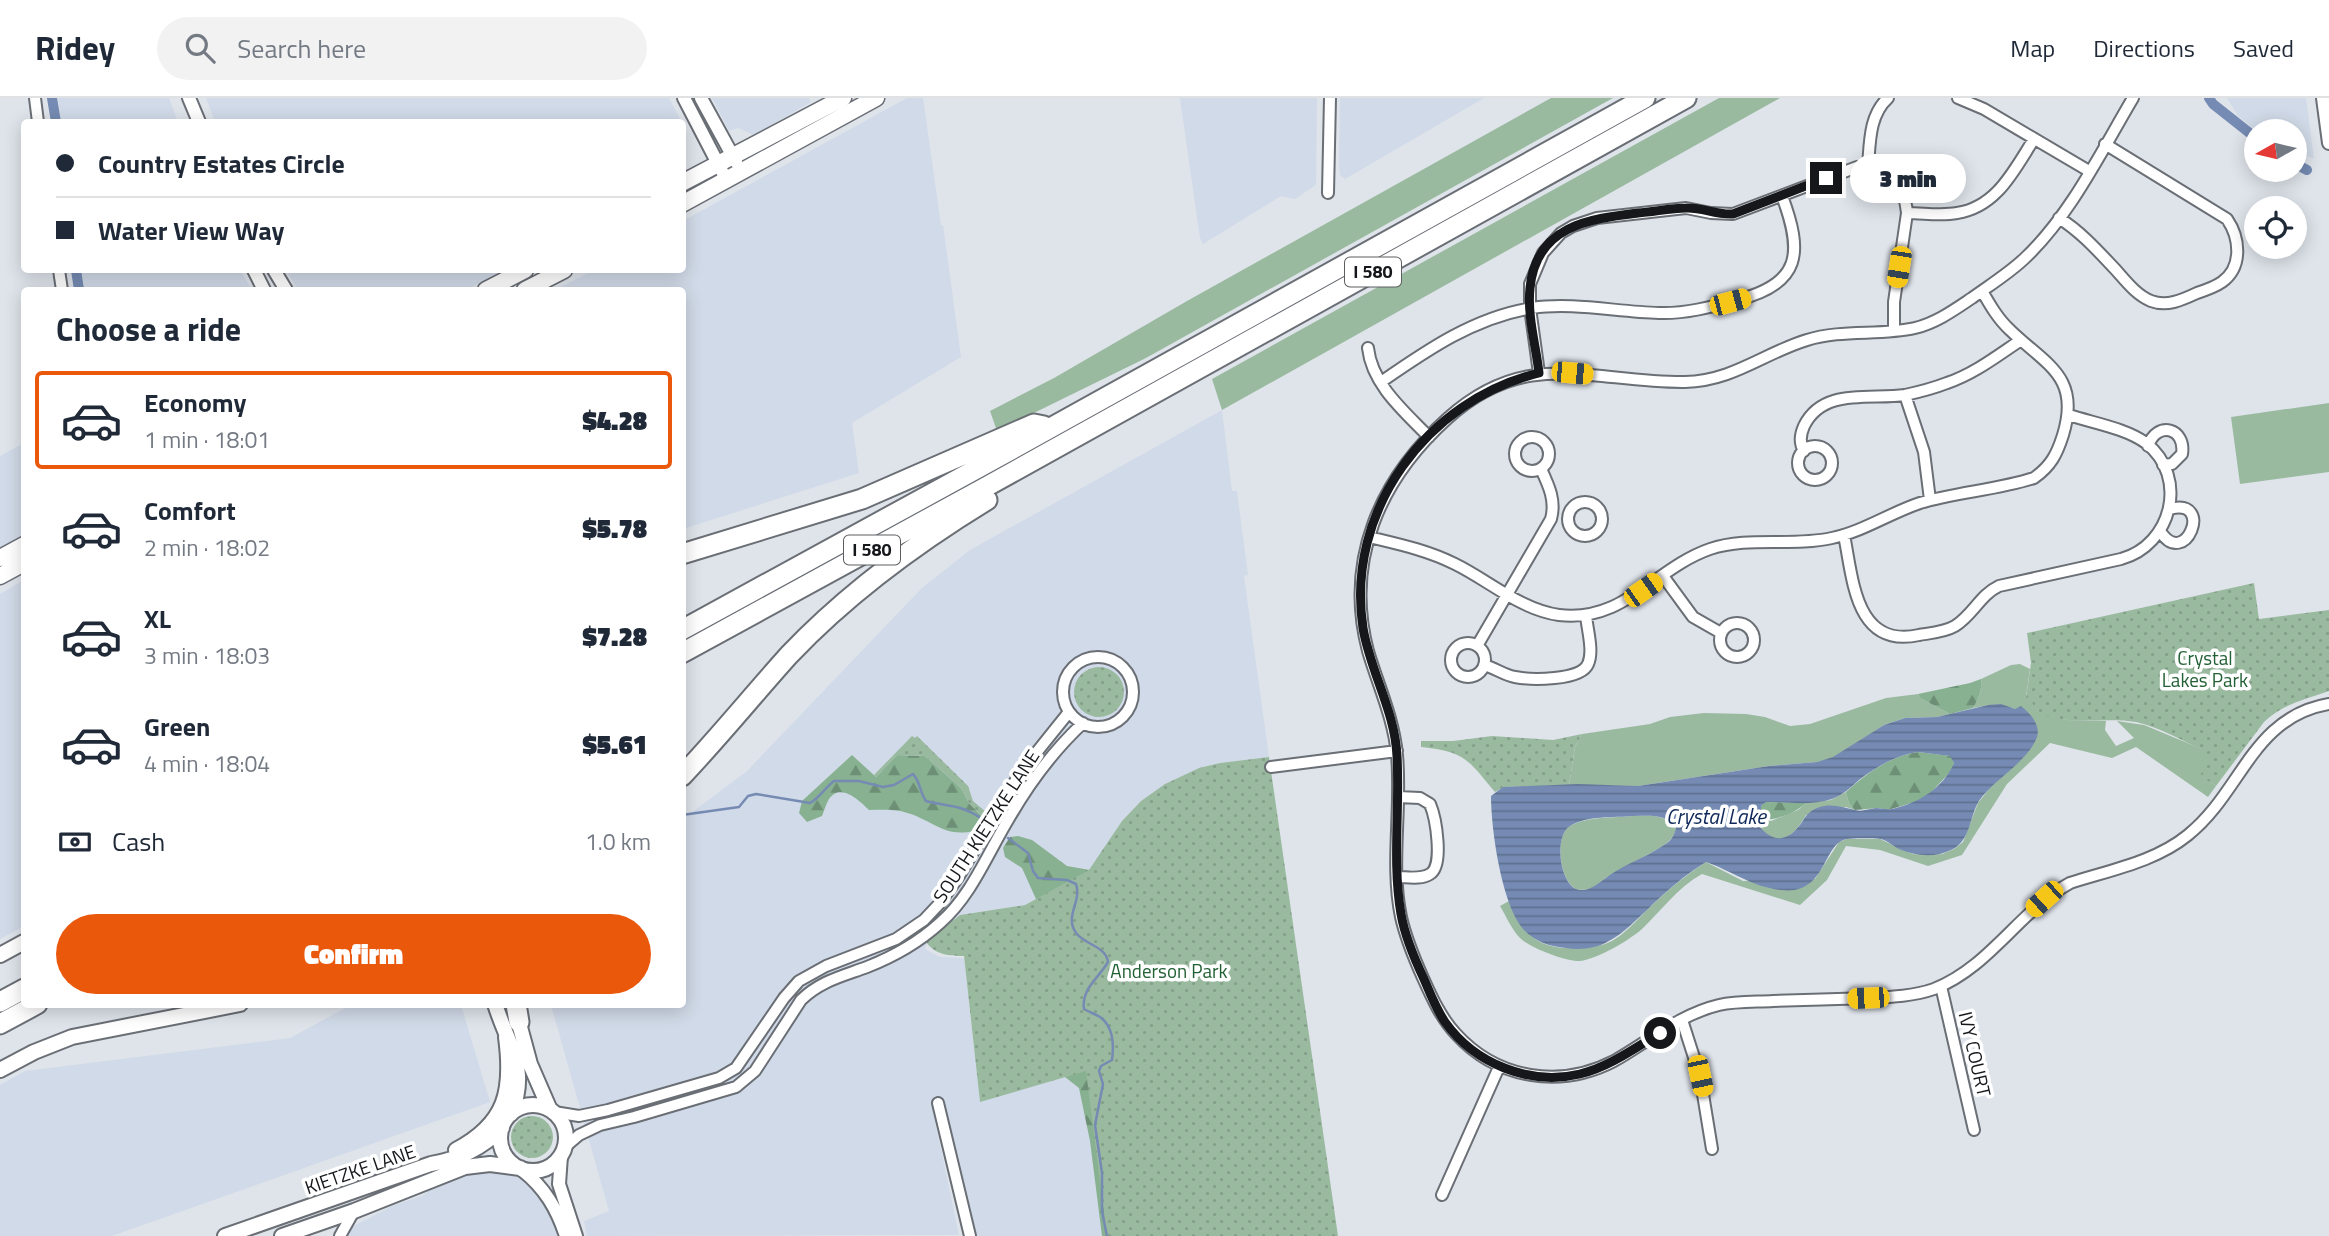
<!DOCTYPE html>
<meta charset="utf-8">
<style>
body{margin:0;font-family:"Titillium Web",sans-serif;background:#f2f2f3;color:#1f2937;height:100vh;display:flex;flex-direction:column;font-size:26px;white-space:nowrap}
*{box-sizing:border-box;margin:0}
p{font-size:23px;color:#747a83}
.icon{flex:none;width:38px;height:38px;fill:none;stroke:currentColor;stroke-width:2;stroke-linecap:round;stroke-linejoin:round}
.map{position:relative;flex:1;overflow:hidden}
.drawer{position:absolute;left:21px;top:189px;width:665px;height:721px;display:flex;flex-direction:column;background:#fff;border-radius:7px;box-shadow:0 4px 18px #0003}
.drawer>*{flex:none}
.banner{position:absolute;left:21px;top:21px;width:665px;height:154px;border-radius:7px;box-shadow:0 4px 18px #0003;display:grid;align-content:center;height:154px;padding:0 35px;background:#fff}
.needle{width:46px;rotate:262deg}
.fabs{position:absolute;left:2244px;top:21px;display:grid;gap:14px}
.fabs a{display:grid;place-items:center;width:63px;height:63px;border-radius:50%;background:#fff;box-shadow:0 4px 18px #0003;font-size:35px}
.end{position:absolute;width:32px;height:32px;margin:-16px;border:9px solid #15171a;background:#fff;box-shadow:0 0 0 4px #fff}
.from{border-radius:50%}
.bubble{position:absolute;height:49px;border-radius:24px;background:#fff;box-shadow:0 4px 18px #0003;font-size:23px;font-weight:800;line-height:49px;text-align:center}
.car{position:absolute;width:21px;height:42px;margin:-21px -10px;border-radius:9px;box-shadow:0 0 5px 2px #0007;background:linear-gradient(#f5c518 24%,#345 0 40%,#f5c518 0 76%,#345 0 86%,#f5c518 0)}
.banner b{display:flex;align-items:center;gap:24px;height:66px;font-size:26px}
.banner b+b{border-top:2px solid #e0e1e3}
.banner i{width:18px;height:18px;background:#1f2937}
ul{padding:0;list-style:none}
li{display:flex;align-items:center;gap:21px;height:98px;margin:0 14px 10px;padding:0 21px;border:4px solid transparent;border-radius:7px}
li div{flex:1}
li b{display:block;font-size:26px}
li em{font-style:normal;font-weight:800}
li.active{border-color:#ea580c}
li>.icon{width:63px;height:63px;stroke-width:1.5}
h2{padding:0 35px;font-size:32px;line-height:84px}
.pay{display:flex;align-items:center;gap:18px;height:77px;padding:0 35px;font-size:26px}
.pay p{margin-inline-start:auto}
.cta{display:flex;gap:14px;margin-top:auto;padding:14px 35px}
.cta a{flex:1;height:80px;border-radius:42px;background:#ea580c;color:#fff;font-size:28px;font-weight:800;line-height:80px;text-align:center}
header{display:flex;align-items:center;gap:42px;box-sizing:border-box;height:98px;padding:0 35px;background:#fff;border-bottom:2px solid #e0e1e3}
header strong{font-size:33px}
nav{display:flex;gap:38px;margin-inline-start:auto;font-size:24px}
.search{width:490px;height:63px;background:#f2f2f3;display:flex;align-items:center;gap:18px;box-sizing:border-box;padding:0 24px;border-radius:38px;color:#747a83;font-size:26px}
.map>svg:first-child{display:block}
</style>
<header>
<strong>Ridey</strong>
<div class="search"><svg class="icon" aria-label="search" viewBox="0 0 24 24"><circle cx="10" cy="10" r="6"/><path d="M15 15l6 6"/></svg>Search here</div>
<nav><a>Map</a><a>Directions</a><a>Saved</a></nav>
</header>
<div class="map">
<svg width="2329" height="1138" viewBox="0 0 2329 1138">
<defs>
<pattern id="forest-firs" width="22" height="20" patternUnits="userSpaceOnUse" patternTransform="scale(1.75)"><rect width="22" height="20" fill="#87b190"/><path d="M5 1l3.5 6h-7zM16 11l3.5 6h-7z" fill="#6d8f75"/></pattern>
<pattern id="park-dots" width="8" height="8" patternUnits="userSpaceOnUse" patternTransform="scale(1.75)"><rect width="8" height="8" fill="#9abaa0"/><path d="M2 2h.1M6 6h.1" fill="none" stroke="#849f89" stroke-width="1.8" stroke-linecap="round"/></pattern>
<pattern id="water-rules" width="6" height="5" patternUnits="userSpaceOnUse" patternTransform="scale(1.75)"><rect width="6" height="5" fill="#758bb3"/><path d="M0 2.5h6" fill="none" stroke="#5f7191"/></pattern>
</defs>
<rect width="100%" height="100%" fill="#dfe4eb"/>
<path fill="#d1dae8" d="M58 0H169L178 24H61Z
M206 0H669L682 24H215Z
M712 0H809L811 4 754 37 738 30 729 33Z
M907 0H923L941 127H943L961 259 852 325 859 375 683 431 682 192H555L594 172H682L683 123Z
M1180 0H1317L1316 87 1295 101 1281 98 1203 146 1200 140Z
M1340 0H1484L1345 81 1340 77 1339 65Z
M2227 0H2306L2314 61 2294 52V33H2257L2238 18Z
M81 172H240L252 192H83Z
M286 172H503L466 192H298Z
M1222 312 1232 393H1237L1248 477 1244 478 1269 659 1220 665 1199 670 1165 686 1141 703 1122 723 1090 772 1025 807 960 817 927 844 925 851 940 859 964 860 980 1003 1086 973 1107 1138H977L946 1014 934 1018 959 1137 587 1138 584 1123 609 1113 551 907 682 906 683 721 747 673 922 490 970 452Z
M24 345V437L0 450V358Z
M24 482V828L0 841V496Z
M353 906 461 907 490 1004 112 1138H0V987L25 973 290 940Z
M472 1072 498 1074 528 1082 551 1108 558 1138H346L348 1131 394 1107 422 1098 441 1084Z"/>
<path fill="#9abaa0" d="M1551 0H1613L1146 260 997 333 990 313 1054 280 1187 203Z
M1719 0H1780L1222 312 1212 281Z
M2329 305V374L2240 386 2231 319Z
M2020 566 2030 571 2026 599 2032 603 2039 614 2066 622 2106 623 2105 632 2116 648 2134 640 2117 623 2144 627 2202 651 2207 668 2201 678 2216 688 2208 699 2136 649 2112 660 2050 645 2007 686 1962 757 1928 768 1880 752 1846 748 1827 782 1800 807 1702 776C1677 790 1662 812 1642 831 1630 842 1597 861 1580 863 1567 864 1530 850 1520 840 1512 832 1506 818 1500 808L1509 803C1524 841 1543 854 1584 849 1590 848 1599 848 1605 846 1624 839 1637 821 1651 808 1669 791 1686 777 1706 764L1743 783 1815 781 1839 744 1847 741H1880L1913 756 1930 757 1942 756 1954 751 1963 744 1978 705 1989 691 2030 651 2015 611 1988 607 1973 610C1979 600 1982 593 1981 581L2011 567Z
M1918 596 1920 600 1950 616 1937 619 1905 620 1884 627 1833 660 1817 664 1769 668 1638 688 1569 687 1575 649 1582 636 1650 626 1670 619 1704 615 1746 616 1765 619 1790 628 1810 626 1886 600Z
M1846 694 1849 706 1855 712 1846 709 1806 717C1799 729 1787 747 1771 739 1763 735 1760 730 1759 721L1771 723 1798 712 1806 705 1831 702Z
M1633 718C1651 718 1665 715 1676 731 1674 738 1670 743 1664 747 1648 758 1629 766 1612 776 1604 780 1598 787 1590 791 1587 791 1582 792 1579 792 1560 788 1553 737 1570 728 1588 718 1613 720 1633 718Z"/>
<path fill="url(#forest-firs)" d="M1981 581C1982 593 1979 600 1973 610L1950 616 1920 600 1918 596 1970 585Z
M1918 654 1951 658 1954 665 1950 674 1925 701 1888 712 1879 710 1855 712 1849 706 1846 694C1867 675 1890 658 1918 654Z
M852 657 876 679 897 657 925 658 961 690 969 705 984 720 974 733C943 740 932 721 904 714 894 711 880 712 869 712 860 703 841 684 829 701 826 706 824 713 822 718L807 724 799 715 802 703Z
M1766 704 1806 705C1794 716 1775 723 1759 721L1761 708Z
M1018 738 1032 742 1067 768 1090 772 1137 1138H1102L1090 1043 1079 990 1065 979 1036 801 1022 770 1005 759 1003 750 1010 739Z"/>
<path fill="url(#park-dots)" d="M2254 485 2259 521 2329 512V593C2304 602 2285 605 2264 624L2216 688 2200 678 2206 667 2201 651C2181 642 2158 629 2136 624 2107 619 2074 627 2045 618 2036 615 2035 604 2026 600L2031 565 2027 535Z
M1074 594a25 25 0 1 1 50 0a25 25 0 1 1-50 0Z
M1582 636 1575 649 1569 687 1504 689 1495 694C1467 661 1466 654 1421 649V643H1453L1492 638 1553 642Z
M912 638 915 640 917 638 963 683 968 688 973 703 986 714 984 720 969 705 961 690 925 658 897 657 876 679 874 677Z
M1269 659 1338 1138H1107L1086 973 980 1004 964 858C950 858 935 857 926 844L960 817 1025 807 1089 772 1122 723 1141 703 1165 686 1199 670 1220 665Z
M511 1039a21 21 0 1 1 42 0a21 21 0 1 1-42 0Z"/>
<path fill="url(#water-rules)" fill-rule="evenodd" d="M2001 606 2015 611 2021 608C2030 615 2041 627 2037 639 2028 664 1994 681 1979 703 1969 719 1971 743 1951 752 1935 760 1915 758 1899 751 1893 748 1887 742 1880 741 1875 740 1854 740 1848 741 1822 743 1828 798 1781 792 1752 789 1732 773 1706 764 1685 777 1666 793 1648 811 1635 823 1623 836 1607 844 1595 851 1579 852 1566 850 1549 849 1530 842 1520 827 1501 800 1491 731 1491 698L1503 689 1578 686 1638 688 1769 668 1817 664 1833 659 1884 627 1905 620 1937 619 1988 607ZM1918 654 1950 658 1954 665C1943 690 1919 705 1892 711 1887 712 1882 710 1876 710 1869 711 1862 714 1855 712 1839 708 1823 703 1809 715 1804 719 1803 724 1799 728 1787 744 1772 744 1760 729L1761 708 1766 704C1787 704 1811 708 1832 701 1843 697 1850 690 1859 682 1876 669 1896 657 1918 654ZM1633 718C1650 718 1665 715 1676 730 1674 738 1671 743 1664 747 1644 761 1623 766 1603 782 1596 787 1589 793 1579 792 1560 789 1553 738 1570 728 1588 717 1613 720 1633 718Z"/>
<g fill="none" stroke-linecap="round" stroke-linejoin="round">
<path stroke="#758bb3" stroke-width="2.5" d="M682 717 739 709 748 698 756 696 810 705C819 700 826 689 834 683H859L883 689 894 687 913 676C920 683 920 695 926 703 949 709 959 706 981 720
M1008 740 1028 755 1033 773 1038 780 1067 782 1076 786C1082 804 1064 818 1076 835 1085 847 1106 848 1108 864 1098 881 1081 891 1084 911 1089 914 1095 916 1100 919 1114 929 1114 947 1112 962L1101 968 1099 973 1103 986 1095 1027 1102 1075V1113L1107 1138"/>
<path stroke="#758bb3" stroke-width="10" d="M52 0 56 24
M2209 0 2213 6 2256 40
M2294 65 2307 72
M76 172 79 192"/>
<g stroke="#6a6e75" stroke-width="14">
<path id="minor" d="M35 0 38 24
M1958 0 1984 11 2089 73
M2133 0C2101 54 2070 118 2024 161 2008 176 1990 187 1972 200 1954 212 1936 225 1915 230 1880 238 1842 231 1807 242 1764 255 1733 283 1685 284 1593 285 1528 248 1448 320 1380 381 1344 462 1368 553 1378 587 1394 621 1397 657 1402 711 1390 766 1401 819 1406 841 1414 860 1423 880 1432 900 1441 920 1456 936 1497 981 1560 991 1614 963 1648 944 1680 916 1719 907 1736 903 1755 904 1773 903 1805 902 1838 901 1870 900 1892 899 1914 898 1934 891 1990 869 2019 813 2070 785 2110 772 2155 764 2188 737 2242 694 2252 619 2329 606
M1868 68C1870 45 1869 17 1888 0
M1328 95 1330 0
M1907 115C1924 115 1941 118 1957 115 1997 109 2014 72 2034 41
M2059 120C2081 134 2097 152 2115 171 2125 182 2136 197 2151 203 2167 209 2182 202 2197 195 2206 192 2215 189 2222 184 2243 169 2240 140 2227 121L2105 46
M59 172 62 192
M1368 250C1372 287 1405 314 1429 339
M1539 275 1530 210V186L1543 155 1561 135 1573 128 1597 120 1686 110 1711 115 1733 116 1857 69C1885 67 1905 87 1907 115L1894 204V233
M1381 284C1427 252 1475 219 1532 210 1573 204 1617 214 1659 215 1685 216 1711 209 1737 202 1802 186 1803 154 1782 98
M1905 297 1924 354 1930 402
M1515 356a17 17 0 1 1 34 0a17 17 0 1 1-34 0Z
M2148 348C2157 322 2186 330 2182 356L2172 366 2163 367
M1798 365a17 17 0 1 1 34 0a17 17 0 1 1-34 0Z
M1804 353C1799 345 1800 337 1804 328 1823 289 1871 302 1905 297 1919 294 1934 290 1947 285 1974 276 1997 258 2021 242
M1568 421a17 17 0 1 1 34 0a17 17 0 1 1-34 0Z
M2160 433C2185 473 2215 399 2170 411
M1844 437C1853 481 1855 551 1919 537 1931 535 1945 534 1955 528 1973 517 1980 497 1999 488L2121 461C2172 447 2189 379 2146 345 2125 330 2093 325 2069 317
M1369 439C1398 446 1427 452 1455 466 1488 482 1521 512 1559 517 1624 525 1655 470 1710 451 1749 438 1792 449 1832 440 1862 434 1890 415 1920 405 1957 394 1997 392 2034 380 2051 368 2057 356 2063 337 2081 278 2046 267 2010 232 1998 221 1990 207 1982 193
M1663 478 1693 519 1721 535
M1720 542a17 17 0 1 1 34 0a17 17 0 1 1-34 0Z
M1451 562a17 17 0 1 1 34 0a17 17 0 1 1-34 0Z
M1477 548 1551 421C1556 403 1549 388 1541 371
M1063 594a35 35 0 1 1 70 0a35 35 0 1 1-70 0Z
M1484 567C1495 570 1504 577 1515 579 1530 582 1581 583 1588 566 1594 553 1587 531 1586 517
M1271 669 1397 653
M1397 779C1407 779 1421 782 1430 776 1444 768 1436 720 1430 706L1420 700 1398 699
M1941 888 1974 1032
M1682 922 1700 978 1712 1051
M938 1005 970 1138
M554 1014 579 1018 608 1012 719 980 736 970 784 900 799 883 826 868 896 841 924 822 940 805 959 778 1020 675 1069 614
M565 1049 579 1037 600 1027 634 1019 736 989 755 973 801 902C820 883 843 878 867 869 895 858 918 845 940 825 971 798 987 757 1008 722 1028 687 1053 653 1083 625
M1442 1097 1499 969
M340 1138 354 1113"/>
</g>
<g stroke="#6a6e75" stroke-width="16">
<path id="tertiary" d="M189 0 199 24
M684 0 726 81
M701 0 736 64
M2323 0 2329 45
M254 172 264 192
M274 172 286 192
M561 1058 559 1086 576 1138
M522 1072C545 1090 557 1111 566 1138"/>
</g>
<g stroke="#6a6e75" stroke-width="18">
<path id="secondary" d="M0 857 24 844
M495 906C509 950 529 970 511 1016
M517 918 530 966 550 1012
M0 972 34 954 72 939 240 906
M500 1040a33 33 0 1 1 66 0a33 33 0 1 1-66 0Z
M456 1052C507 1025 513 992 506 939
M225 1138 431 1066C459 1061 481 1051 502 1030
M282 1138 354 1113 465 1069 490 1066 520 1070"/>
</g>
<g stroke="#6a6e75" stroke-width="19">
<path id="primary" d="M682 85 843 0
M682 106 876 0
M486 192 525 172
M525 192 564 172
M0 460 24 447
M0 478 24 465"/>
</g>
<g stroke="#6a6e75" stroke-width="23">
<path id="motorway" d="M682 456 862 401 1034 326 1044 328
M682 532 982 368 1645 0
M682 555 982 391 1686 0
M682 678C719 639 753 597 789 557 847 496 915 446 987 402
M0 904 24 891
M516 906 519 924
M0 926 37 906"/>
</g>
<use href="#minor" stroke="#fff" stroke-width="10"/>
<use href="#tertiary" stroke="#fff" stroke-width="12"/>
<use href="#secondary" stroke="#fff" stroke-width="14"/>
<use href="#primary" stroke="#fff" stroke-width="16"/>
<use href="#motorway" stroke="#fff" stroke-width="19"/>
</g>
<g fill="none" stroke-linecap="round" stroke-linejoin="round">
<path stroke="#15171a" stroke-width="9" d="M1660 935C1635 950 1609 969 1580 976 1530 988 1475 966 1445 924 1436 911 1430 895 1424 881 1414 860 1405 839 1401 816 1392 764 1400 710 1397 658 1395 613 1370 573 1363 530 1345 413 1427 302 1539 275 1536 248 1527 218 1530 190 1536 128 1588 121 1638 115 1654 114 1670 110 1686 110 1702 109 1715 117 1733 116L1826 80"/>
</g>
<g text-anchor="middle" stroke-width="7" stroke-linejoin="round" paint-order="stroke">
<g fill="#fff" stroke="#5b5d5f" stroke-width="2">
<rect x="1345" y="159.5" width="56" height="29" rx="5"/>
<rect x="844" y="437.5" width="56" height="29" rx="5"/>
</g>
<g font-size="18" font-weight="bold" fill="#15171a">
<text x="1373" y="180">I 580</text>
<text x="872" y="458">I 580</text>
</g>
<g font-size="19" fill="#226135" stroke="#fff">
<text x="2205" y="567">Crystal<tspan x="2205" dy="22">Lakes Park</tspan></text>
<text x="1169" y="880">Anderson Park</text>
</g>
<g font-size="19" fill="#15171a" stroke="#fff">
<text transform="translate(986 728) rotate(-57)" y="7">SOUTH KIETZKE LANE</text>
<text transform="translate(1975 956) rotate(77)" y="7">IVY COURT</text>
<text transform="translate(360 1071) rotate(-19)" y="7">KIETZKE LANE</text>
</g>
<g font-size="21" font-style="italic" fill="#0d2759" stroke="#fff">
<text x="1716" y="726">Crystal Lake</text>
</g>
</g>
</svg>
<div class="fabs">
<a><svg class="needle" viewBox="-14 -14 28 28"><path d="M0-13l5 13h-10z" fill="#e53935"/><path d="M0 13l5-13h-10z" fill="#747a83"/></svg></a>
<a><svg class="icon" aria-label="locate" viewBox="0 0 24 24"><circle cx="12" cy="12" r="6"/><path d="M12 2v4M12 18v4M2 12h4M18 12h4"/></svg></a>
</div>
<i class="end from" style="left:1660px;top:935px"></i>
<i class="end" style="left:1826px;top:80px"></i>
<div class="bubble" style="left:1850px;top:56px;width:116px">3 min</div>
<i class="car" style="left:1899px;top:169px;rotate:189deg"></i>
<i class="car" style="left:1730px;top:204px;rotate:75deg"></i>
<i class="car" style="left:1572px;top:275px;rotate:95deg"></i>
<i class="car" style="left:1643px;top:492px;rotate:55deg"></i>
<i class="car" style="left:2044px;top:801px;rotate:228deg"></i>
<i class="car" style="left:1868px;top:900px;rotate:268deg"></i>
<i class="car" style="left:1700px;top:978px;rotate:168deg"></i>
<div class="banner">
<b><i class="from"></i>Country Estates Circle</b>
<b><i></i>Water View Way</b>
</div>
<section class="drawer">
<h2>Choose a ride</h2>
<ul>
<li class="active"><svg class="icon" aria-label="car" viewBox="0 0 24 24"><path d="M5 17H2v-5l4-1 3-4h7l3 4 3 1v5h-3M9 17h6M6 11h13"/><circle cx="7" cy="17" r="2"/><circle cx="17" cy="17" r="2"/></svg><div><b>Economy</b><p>1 min · 18:01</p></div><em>$4.28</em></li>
<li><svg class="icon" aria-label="car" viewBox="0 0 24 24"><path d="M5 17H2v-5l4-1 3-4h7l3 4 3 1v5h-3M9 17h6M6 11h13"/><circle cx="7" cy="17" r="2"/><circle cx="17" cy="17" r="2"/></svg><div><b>Comfort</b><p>2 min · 18:02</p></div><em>$5.78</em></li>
<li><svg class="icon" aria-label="car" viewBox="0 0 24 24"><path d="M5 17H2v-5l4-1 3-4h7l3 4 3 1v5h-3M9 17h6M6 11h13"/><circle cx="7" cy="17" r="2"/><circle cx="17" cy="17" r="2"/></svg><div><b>XL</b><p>3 min · 18:03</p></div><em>$7.28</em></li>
<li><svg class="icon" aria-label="car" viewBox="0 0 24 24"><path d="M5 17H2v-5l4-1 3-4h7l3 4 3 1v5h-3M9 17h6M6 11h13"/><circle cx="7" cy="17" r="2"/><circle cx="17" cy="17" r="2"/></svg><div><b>Green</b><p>4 min · 18:04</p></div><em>$5.61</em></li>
</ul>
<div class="pay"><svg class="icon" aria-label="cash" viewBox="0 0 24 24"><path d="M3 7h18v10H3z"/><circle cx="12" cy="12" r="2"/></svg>Cash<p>1.0 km</p></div>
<div class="cta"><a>Confirm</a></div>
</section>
</div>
